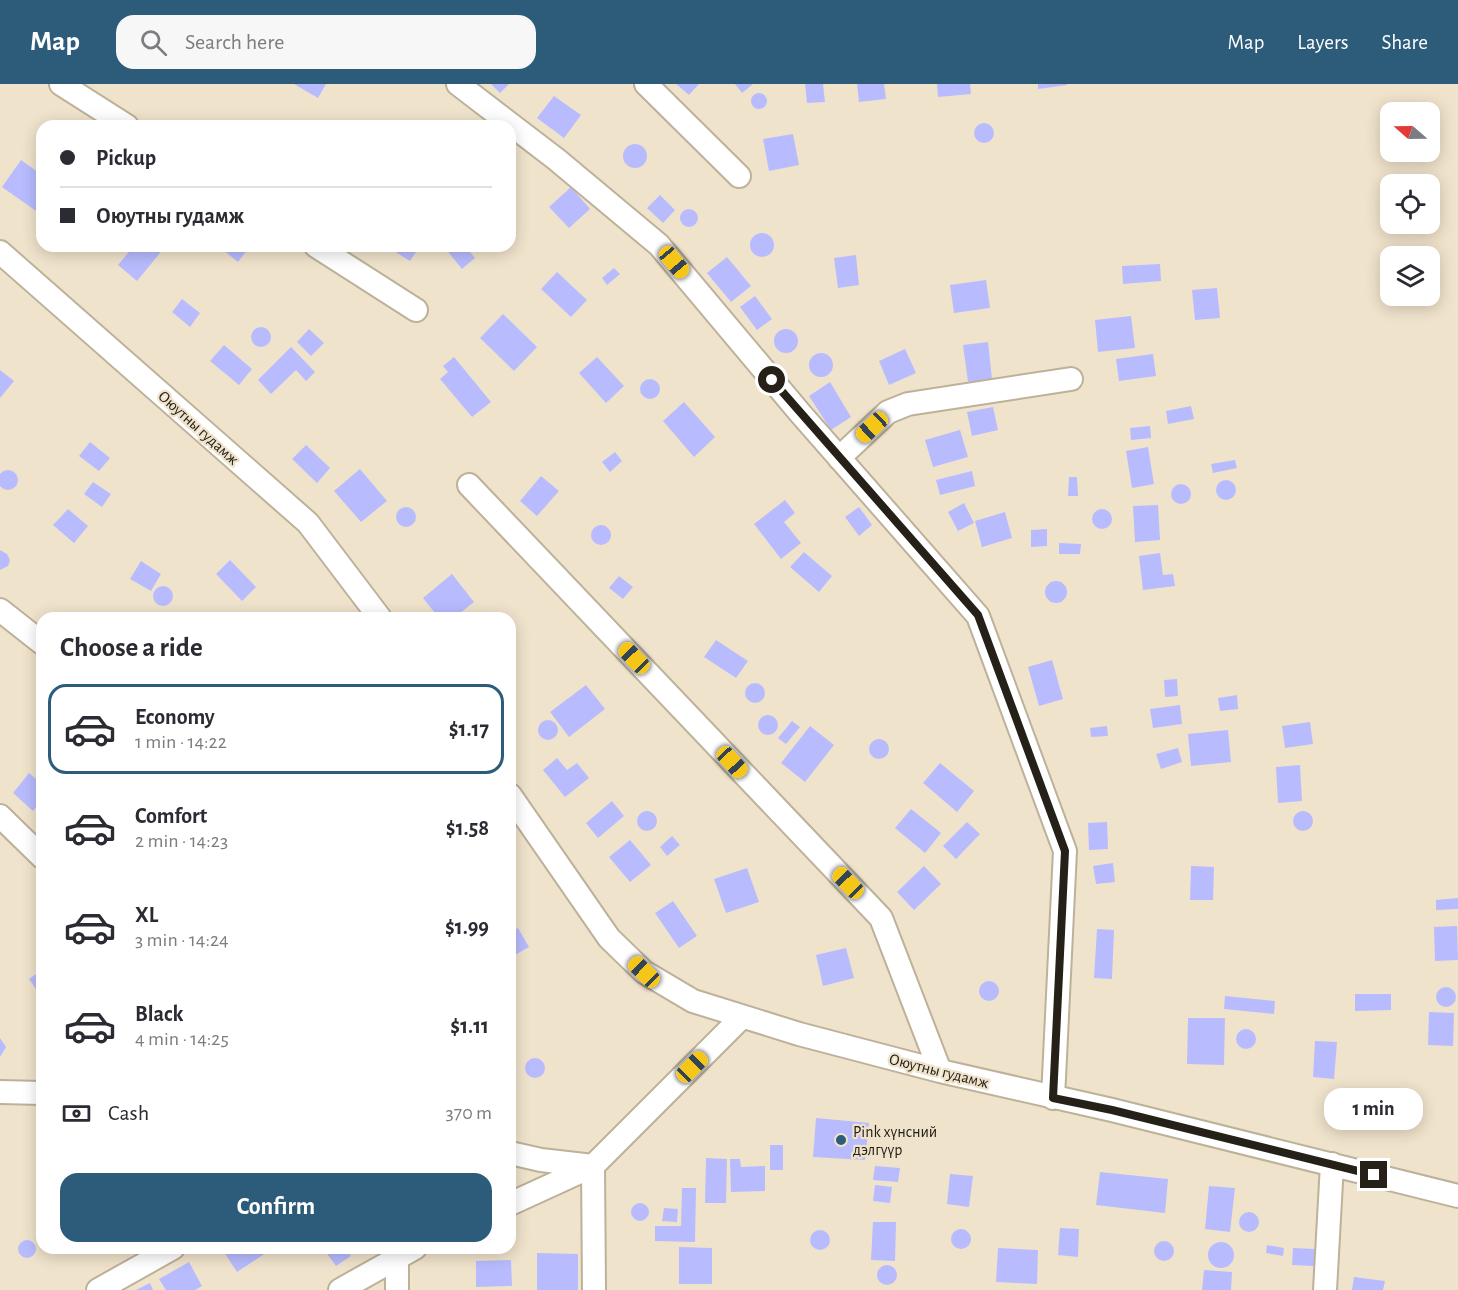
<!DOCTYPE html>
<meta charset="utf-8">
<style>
body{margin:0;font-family:"Alegreya Sans",sans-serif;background:#f7f7f7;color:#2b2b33;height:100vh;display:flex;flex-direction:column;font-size:22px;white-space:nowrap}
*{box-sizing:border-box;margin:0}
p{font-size:20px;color:#7c7c81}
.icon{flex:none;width:33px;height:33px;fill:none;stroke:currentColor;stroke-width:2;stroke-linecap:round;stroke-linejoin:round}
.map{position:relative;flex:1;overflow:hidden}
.sheet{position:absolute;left:36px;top:528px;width:480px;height:642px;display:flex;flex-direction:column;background:#fff;border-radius:18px;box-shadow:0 3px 15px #0003}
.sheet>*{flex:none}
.hud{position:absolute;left:36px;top:36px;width:480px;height:132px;border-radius:18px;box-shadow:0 3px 15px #0003;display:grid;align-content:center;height:132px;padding:0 24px;background:#fff}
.needle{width:39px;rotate:290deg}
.tools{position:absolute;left:1380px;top:18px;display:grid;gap:12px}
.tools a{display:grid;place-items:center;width:60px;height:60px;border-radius:12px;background:#fff;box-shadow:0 3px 15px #0003;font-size:30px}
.end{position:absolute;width:27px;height:27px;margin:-14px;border:8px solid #252118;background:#fff;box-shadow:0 0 0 3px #fff}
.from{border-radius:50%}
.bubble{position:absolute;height:42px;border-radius:18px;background:#fff;box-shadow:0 3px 15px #0003;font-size:20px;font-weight:600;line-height:42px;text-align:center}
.car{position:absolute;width:18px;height:36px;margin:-18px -9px;border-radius:8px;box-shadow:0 0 4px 2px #0007;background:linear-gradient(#f5c518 24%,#345 0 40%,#f5c518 0 76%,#345 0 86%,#f5c518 0)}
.hud b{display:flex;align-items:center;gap:21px;height:57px;font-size:22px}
.hud b+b{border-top:2px solid #e1e1e2}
.hud i{width:15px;height:15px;background:#2b2b33}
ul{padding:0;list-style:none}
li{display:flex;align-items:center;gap:18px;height:90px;margin:0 12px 9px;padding:0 12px;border:3px solid transparent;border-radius:18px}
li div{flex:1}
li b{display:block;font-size:22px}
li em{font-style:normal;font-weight:600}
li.current{border-color:#2c5c7a}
li>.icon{width:54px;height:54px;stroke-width:1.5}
h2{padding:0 24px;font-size:27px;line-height:72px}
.pay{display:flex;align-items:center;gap:15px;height:66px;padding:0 24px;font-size:22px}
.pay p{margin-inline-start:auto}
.button{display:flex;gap:12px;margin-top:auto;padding:12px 24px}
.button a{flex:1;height:69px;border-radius:18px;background:#2c5c7a;color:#fff;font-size:24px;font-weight:600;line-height:69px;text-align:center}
header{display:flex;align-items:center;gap:36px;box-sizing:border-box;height:84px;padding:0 30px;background:#2c5c7a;color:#fff}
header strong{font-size:28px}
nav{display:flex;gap:33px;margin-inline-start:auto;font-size:21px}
.search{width:420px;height:54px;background:#f7f7f7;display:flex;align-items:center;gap:15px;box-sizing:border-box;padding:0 21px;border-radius:18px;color:#7c7c81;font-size:22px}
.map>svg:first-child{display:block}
</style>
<header>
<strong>Map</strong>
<div class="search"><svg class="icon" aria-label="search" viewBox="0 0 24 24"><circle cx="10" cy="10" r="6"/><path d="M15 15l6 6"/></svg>Search here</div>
<nav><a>Map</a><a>Layers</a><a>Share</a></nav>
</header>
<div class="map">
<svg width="1458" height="1206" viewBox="0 0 1458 1206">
<rect width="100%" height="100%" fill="#f0e3cc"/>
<path fill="#b8bcfe" d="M294 0H326L318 14Z
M491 0H509L500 9Z
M676 0H699L689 11Z
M735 0H753L742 9Z
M805 0H823L825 18 807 19Z
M857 0H884L886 15 859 18Z
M937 0H970L971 10 938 13Z
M1038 0H1067V1L1038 5Z
M751 17a8 8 0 1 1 16 0a8 8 0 1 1-16 0Z
M554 12 581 31 564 54 537 34Z
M974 49a10 10 0 1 1 20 0a10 10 0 1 1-20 0Z
M793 50 799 81 769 87 763 55Z
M623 72a12 12 0 1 1 24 0a12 12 0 1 1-24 0Z
M510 60 516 64 510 75Z
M21 76 42 91V126L39 129 2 103Z
M571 103 590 125 569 144 549 123Z
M660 111 675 126 663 139 647 124Z
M680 134a9 9 0 1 1 18 0a9 9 0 1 1-18 0Z
M750 161a12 12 0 1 1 24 0a12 12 0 1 1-24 0Z
M134 162H152L160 169 137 197 118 181Z
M224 162H242L247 166 238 178 222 165Z
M386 162H420L410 177Z
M447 162H465L475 174 462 185 445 164Z
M856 171 859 201 838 204 834 174Z
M727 173 751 202 731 218 707 189Z
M1160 180 1161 197 1123 200 1122 182Z
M614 184 620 190 607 201 602 194Z
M557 188 587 216 571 233 541 205Z
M986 196 990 224 954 229 950 201Z
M1217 204 1220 234 1195 236 1192 206Z
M755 212 772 235 757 246 740 223Z
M182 215 200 229 190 243 172 228Z
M503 230 537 263 514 287 480 254Z
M1131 232 1135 264 1098 268 1095 236Z
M251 253a10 10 0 1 1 20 0a10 10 0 1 1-20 0Z
M309 245 324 259 311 272 297 258Z
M774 257a12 12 0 1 1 24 0a12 12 0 1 1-24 0Z
M988 258 992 295 968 298 963 261Z
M224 261 252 285 239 301 210 277Z
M291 263 315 288 306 297 296 286 271 310 258 296Z
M905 265 916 289 889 301 879 277Z
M809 281a12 12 0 1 1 24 0a12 12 0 1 1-24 0Z
M1153 270 1156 292 1119 297 1116 275Z
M454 273 491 318 472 333 440 295 448 288 443 282Z
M597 273 624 302 606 319 579 289Z
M0 286 14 297 0 314Z
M640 305a10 10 0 1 1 20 0a10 10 0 1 1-20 0Z
M830 298 851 333 831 346 809 312Z
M684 318 715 353 694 373 663 337Z
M1191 322 1194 335 1168 340 1166 327Z
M993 323 998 346 972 352 967 328Z
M1150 342 1151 354 1131 356 1130 344Z
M960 346 968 373 933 383 925 356Z
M90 358 110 374 99 387 79 372Z
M306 361 330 384 317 399 292 375Z
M1148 363 1154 400 1132 404 1126 367Z
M615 368 622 377 610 388 602 378Z
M1235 376 1237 384 1213 389 1211 380Z
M360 385 387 417 361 438 334 407Z
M-2 396a10 10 0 1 1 20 0a10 10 0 1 1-20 0Z
M972 387 975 402 940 411 936 396Z
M541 392 559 407 537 432 520 417Z
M1069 393H1077L1078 412H1068Z
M1216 406a10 10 0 1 1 20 0a10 10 0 1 1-20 0Z
M93 398 111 410 102 423 84 410Z
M1171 410a10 10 0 1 1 20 0a10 10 0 1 1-20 0Z
M785 416 795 429 784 438 801 459 781 475 754 440Z
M964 419 974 439 958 447 948 428Z
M1158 421 1160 456 1135 458 1133 422Z
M859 423 872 441 859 452 845 433Z
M396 433a10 10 0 1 1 20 0a10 10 0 1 1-20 0Z
M68 425 88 442 74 459 53 441Z
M1092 435a10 10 0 1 1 20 0a10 10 0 1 1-20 0Z
M1005 428 1012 454 982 463 975 437Z
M591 451a10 10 0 1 1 20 0a10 10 0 1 1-20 0Z
M1047 445V462L1031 463V446Z
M1059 459 1081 460 1080 470H1059Z
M0 466 7 470 10 476 8 482 0 486Z
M804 468 832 492 819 508 790 483Z
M1160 469 1163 491 1173 490 1175 502 1143 506 1139 472Z
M230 476 256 503 242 517 216 490Z
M141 477 161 490 151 507 130 495Z
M452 490 474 518 454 534H439L423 514Z
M619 492 633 503 623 515 609 504Z
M1045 508a11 11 0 1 1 22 0a11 11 0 1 1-22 0Z
M153 512a10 10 0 1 1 20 0a10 10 0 1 1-20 0Z
M716 556 748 577 736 594 704 573Z
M1052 576 1063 615 1039 622 1028 583Z
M1177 595 1178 612 1165 613 1164 596Z
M745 609a10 10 0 1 1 20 0a10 10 0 1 1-20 0Z
M586 601 605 625 569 653 550 628Z
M1237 611 1238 625 1220 627 1218 614Z
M1180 621 1182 640 1153 644 1150 625Z
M758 641a10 10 0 1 1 20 0a10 10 0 1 1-20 0Z
M538 646a10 10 0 1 1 20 0a10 10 0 1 1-20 0Z
M792 637 800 643 786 660 778 654Z
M1310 638 1313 660 1285 664 1282 642Z
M810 642 834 661 805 698 781 679Z
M1107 642 1108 652 1091 653 1090 644Z
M1228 646 1231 678 1191 682 1188 650Z
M869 665a10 10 0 1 1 20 0a10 10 0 1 1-20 0Z
M1178 664 1182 678 1161 685 1156 670Z
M557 674 567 686 577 679 589 694 565 713 543 686Z
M940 679 974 707 957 728 923 699Z
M1300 681 1302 717 1278 719 1276 683Z
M29 689 42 700V716L33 727 13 709Z
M612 717 624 732 598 754 586 739Z
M911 725 941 749 925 769 895 744Z
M1293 737a10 10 0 1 1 20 0a10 10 0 1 1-20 0Z
M637 737a10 10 0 1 1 20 0a10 10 0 1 1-20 0Z
M967 738 980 750 956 775 943 762Z
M1107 738 1108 765 1089 766 1088 739Z
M672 752 680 761 667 772 660 763Z
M630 756 651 781 630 798 609 773Z
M1113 779 1115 798 1096 800 1093 782Z
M924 782 941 800 914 826 897 808Z
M1191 782 1214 783 1213 816H1190Z
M747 784 759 818 726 829 714 795Z
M1458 814V825L1436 826V816Z
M673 817 697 852 679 864 655 829Z
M1457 842 1458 876 1435 877 1434 843Z
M518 844 529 863 513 872 510 868V849Z
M1097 845 1114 846 1112 895 1094 894Z
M846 864 854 894 823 902 816 871Z
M42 886V914L29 895Z
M979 907a10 10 0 1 1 20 0a10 10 0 1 1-20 0Z
M1436 913a10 10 0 1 1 20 0a10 10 0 1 1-20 0Z
M1355 910H1391V926L1355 927Z
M1225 912 1275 917 1274 930 1224 925Z
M1429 928 1454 929 1453 962 1428 961Z
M1188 934H1225L1224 981 1187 980Z
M1236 955a10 10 0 1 1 20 0a10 10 0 1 1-20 0Z
M0 954 6 963 0 973Z
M1315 957 1337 958 1334 995 1313 993Z
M525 984a10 10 0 1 1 20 0a10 10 0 1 1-20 0Z
M816 1034 869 1039 865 1076 813 1073Z
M770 1061H783V1086H770Z
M706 1074 727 1075 726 1119H705Z
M730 1075H740L741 1083 765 1082V1107L731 1108Z
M875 1082 900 1084 898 1098 873 1096Z
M1100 1088 1168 1095 1165 1129 1096 1121Z
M950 1090 973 1092 969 1123 947 1120Z
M875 1101 892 1103 890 1119 873 1117Z
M1209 1102 1235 1104 1230 1148 1205 1145Z
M682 1104H696L695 1158 655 1157V1142H681Z
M631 1128a9 9 0 1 1 18 0a9 9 0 1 1-18 0Z
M664 1124 678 1125 677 1138 662 1137Z
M1239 1138a10 10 0 1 1 20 0a10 10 0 1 1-20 0Z
M873 1138H896L895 1177 871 1176Z
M1060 1144 1079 1145 1078 1173 1058 1171Z
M951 1155a10 10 0 1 1 20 0a10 10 0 1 1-20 0Z
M810 1156a10 10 0 1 1 20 0a10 10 0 1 1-20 0Z
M18 1165a9 9 0 1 1 18 0a9 9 0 1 1-18 0Z
M1154 1167a10 10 0 1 1 20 0a10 10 0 1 1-20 0Z
M1208 1171a13 13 0 1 1 26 0a13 13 0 1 1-26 0Z
M1267 1161 1284 1164 1283 1172 1266 1169Z
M679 1163 712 1164V1200H679Z
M229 1164H262L266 1169 237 1188 224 1168Z
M323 1164H345L351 1172 336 1182Z
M998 1164 1038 1166 1037 1200 996 1198Z
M1293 1164 1315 1165 1314 1182 1292 1181Z
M537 1169 578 1170V1206H537Z
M511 1176 512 1202 476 1203V1177Z
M189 1178 202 1202 195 1206H166L159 1195Z
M877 1191a10 10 0 1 1 20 0a10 10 0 1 1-20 0Z
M1204 1186 1232 1188 1231 1206H1202Z
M1354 1193 1385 1197 1383 1206H1352Z
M150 1199 153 1206H136Z"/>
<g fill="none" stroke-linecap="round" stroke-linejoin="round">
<g stroke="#bdb19a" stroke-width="26">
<path id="minor" d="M61 0 127 42
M458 0 556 75 659 161 800 329 978 532 1065 767 1053 1014
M646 0 739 92
M316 162 416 226
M0 168 308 439 380 534
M839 374 888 328 908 320 1071 295
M469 401 881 834 940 987
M0 526 42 559
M510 711 609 854 644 888 693 917 799 950 940 987 1112 1026 1458 1112
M0 732 42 773
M0 1008 42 1009
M510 1069 541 1076 593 1082 741 934
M510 1120 593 1082 594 1206
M98 1206 173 1164
M340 1206 415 1164
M397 1206V1172
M1325 1206 1332 1080"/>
</g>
<use href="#minor" stroke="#fff" stroke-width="22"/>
</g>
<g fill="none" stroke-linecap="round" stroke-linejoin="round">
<path stroke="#252118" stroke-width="8" d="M772 296 978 531 1065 767 1053 1014 1112 1026 1374 1091"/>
</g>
<circle fill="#2c5c7a" stroke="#f0e3cc" stroke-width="2" cx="841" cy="1056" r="6"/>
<g text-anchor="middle" stroke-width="4.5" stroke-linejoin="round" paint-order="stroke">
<g font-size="16" fill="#252118" stroke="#f0e3cc">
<text transform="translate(199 343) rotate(42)" y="6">Оюутны гудамж</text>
<text transform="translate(939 986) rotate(14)" y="6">Оюутны гудамж</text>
</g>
<g font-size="16" fill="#252118" stroke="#f0e3cc" text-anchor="start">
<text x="853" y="1053">Pink хүнсний<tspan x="853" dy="18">дэлгүүр</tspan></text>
</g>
</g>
</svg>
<div class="tools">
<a><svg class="needle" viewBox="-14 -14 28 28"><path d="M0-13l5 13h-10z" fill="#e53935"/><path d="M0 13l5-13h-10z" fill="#7c7c81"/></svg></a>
<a><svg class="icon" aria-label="locate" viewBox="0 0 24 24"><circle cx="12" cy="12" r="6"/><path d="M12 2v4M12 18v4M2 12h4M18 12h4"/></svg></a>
<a><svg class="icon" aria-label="layers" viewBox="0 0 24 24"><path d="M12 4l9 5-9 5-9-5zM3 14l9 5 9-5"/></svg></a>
</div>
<i class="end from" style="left:772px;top:296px"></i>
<i class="end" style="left:1374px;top:1091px"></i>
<div class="bubble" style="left:1324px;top:1004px;width:99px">1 min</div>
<i class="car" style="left:674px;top:178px;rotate:140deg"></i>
<i class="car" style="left:872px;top:343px;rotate:227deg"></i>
<i class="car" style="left:634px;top:574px;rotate:316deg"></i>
<i class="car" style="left:732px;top:678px;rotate:137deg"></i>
<i class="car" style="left:848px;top:799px;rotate:316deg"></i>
<i class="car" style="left:644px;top:888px;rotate:314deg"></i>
<i class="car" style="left:692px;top:983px;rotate:45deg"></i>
<div class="hud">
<b><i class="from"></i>Pickup</b>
<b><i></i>Оюутны гудамж</b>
</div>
<section class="sheet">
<h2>Choose a ride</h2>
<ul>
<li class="current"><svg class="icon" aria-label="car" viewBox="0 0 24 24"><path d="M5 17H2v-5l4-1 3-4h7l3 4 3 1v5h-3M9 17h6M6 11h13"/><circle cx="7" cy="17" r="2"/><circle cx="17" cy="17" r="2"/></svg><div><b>Economy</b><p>1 min · 14:22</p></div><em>$1.17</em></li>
<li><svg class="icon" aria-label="car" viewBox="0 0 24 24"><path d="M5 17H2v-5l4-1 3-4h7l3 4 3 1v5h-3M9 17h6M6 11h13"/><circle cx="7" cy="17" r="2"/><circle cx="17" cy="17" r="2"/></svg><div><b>Comfort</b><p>2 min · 14:23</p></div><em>$1.58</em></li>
<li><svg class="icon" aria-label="car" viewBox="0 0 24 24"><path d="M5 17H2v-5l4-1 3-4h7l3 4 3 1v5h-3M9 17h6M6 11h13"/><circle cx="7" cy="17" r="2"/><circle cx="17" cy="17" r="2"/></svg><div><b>XL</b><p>3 min · 14:24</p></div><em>$1.99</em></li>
<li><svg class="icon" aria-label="car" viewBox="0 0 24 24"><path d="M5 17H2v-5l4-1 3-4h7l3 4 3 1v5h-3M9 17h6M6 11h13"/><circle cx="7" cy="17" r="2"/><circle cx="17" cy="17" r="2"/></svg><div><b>Black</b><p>4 min · 14:25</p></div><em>$1.11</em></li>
</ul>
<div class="pay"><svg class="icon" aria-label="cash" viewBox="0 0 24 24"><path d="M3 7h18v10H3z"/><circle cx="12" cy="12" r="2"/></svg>Cash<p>370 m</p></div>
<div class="button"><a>Confirm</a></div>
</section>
</div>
